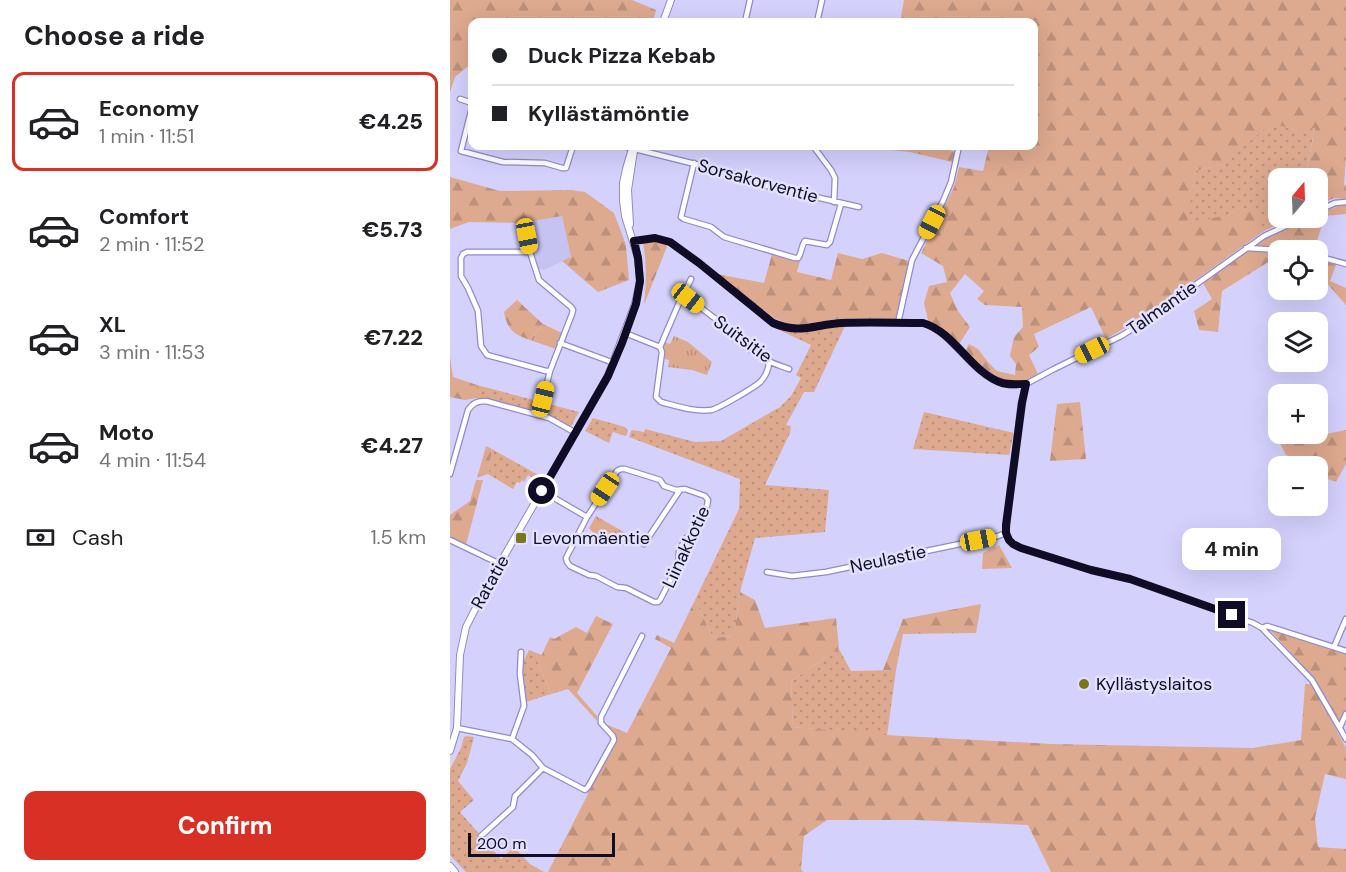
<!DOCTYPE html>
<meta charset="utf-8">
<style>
body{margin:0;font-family:"DM Sans",sans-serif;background:#f6f6f6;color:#202124;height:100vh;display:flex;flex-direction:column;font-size:22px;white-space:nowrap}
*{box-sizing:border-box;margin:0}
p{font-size:20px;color:#757577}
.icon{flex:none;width:33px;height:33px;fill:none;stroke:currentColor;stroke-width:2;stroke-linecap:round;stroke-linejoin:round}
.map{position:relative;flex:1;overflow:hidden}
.side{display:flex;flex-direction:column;background:#fff;width:450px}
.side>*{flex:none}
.guide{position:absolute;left:18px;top:18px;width:570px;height:132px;border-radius:12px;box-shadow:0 6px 24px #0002;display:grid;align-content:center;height:132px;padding:0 24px;background:#fff}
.needle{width:39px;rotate:19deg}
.fabs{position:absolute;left:818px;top:168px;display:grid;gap:12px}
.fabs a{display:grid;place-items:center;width:60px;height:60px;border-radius:12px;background:#fff;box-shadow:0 6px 24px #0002;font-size:30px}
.scale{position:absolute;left:18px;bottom:15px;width:147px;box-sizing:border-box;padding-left:6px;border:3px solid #100c25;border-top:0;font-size:16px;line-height:21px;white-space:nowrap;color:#100c25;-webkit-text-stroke:4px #e2e1fe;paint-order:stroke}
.end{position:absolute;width:27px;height:27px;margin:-14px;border:8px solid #100c25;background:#fff;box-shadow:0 0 0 3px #fff}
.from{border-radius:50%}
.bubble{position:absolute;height:42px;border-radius:12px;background:#fff;box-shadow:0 6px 24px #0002;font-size:20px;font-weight:800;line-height:42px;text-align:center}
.car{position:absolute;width:18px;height:36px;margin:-18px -9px;border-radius:8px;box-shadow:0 0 4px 2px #0007;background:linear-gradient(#f5c518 24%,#345 0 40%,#f5c518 0 76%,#345 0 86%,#f5c518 0)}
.guide b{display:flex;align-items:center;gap:21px;height:57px;font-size:22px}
.guide b+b{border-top:2px solid #e0e0e0}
.guide i{width:15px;height:15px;background:#202124}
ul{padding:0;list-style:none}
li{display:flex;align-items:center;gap:18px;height:99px;margin:0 12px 9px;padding:0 12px;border:3px solid transparent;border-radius:12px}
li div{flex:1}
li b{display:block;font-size:22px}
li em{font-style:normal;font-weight:800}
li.selected{border-color:#d93025}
li>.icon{width:54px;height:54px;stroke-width:1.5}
h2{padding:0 24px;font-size:27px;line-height:72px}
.pay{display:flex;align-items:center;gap:15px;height:66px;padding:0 24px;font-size:22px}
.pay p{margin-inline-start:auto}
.cta{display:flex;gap:12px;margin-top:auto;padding:12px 24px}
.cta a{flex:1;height:69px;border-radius:12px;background:#d93025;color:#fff;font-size:24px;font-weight:800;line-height:69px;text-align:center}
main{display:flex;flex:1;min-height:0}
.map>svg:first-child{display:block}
</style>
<main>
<section class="side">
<h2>Choose a ride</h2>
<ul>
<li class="selected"><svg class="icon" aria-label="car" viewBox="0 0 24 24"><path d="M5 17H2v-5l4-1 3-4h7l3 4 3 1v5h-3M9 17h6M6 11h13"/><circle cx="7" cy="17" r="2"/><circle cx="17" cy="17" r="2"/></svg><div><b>Economy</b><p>1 min · 11:51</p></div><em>€4.25</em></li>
<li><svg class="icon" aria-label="car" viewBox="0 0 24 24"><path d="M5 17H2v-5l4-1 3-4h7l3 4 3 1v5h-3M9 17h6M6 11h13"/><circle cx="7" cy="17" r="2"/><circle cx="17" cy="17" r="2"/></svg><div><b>Comfort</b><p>2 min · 11:52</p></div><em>€5.73</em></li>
<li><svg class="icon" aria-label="car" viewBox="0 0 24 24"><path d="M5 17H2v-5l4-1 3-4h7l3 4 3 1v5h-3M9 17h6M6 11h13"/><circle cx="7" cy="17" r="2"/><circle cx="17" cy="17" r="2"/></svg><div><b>XL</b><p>3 min · 11:53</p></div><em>€7.22</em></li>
<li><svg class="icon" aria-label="car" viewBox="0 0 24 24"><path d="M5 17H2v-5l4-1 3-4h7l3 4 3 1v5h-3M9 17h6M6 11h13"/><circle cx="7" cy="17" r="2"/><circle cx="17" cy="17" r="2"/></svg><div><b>Moto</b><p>4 min · 11:54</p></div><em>€4.27</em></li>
</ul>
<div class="pay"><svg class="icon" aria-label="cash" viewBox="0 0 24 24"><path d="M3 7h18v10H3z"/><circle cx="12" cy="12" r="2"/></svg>Cash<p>1.5 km</p></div>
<div class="cta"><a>Confirm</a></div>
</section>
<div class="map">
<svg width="896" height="872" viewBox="0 0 896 872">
<defs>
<pattern id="grass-dots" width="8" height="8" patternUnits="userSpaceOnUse" patternTransform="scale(1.5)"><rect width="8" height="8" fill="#dda98f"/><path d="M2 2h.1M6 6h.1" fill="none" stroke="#bd907b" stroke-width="1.8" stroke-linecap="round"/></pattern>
<pattern id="forest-firs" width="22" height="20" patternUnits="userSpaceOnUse" patternTransform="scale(1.5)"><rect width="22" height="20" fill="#dda98f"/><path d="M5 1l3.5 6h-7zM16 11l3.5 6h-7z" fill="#bd907b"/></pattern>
<pattern id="park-tufts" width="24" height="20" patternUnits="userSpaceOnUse" patternTransform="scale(1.5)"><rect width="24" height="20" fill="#dda98f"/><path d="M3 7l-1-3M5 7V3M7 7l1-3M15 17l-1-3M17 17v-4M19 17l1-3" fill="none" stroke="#bd907b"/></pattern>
</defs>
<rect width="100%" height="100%" fill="#d4d2fd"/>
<path fill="#c6c3f2" d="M112 216 121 257 94 270 87 268 77 222Z"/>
<path fill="url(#grass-dots)" d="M821 122 845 130 865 127 855 178H828V218H842L814 231 805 208 736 226 745 171 774 164Z
M395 326 364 392H354L336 425 341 426 340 433 315 485 379 490 375 532 305 538 290 592 284 636 263 638 245 600 289 509 290 479 179 437 181 431 183 430 194 432 195 429 245 442 271 441 330 407 341 396 351 378 346 375 361 345 327 329 348 332Z
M27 385 129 412 120 428 36 399 27 398Z
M474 412 564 433 559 455 463 449Z
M143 418 175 427 178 431 176 436 163 432 159 443 135 431Z
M42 449 90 476 88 481 78 475 74 482 72 480 70 483 67 482 63 489 38 474Z
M389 649 401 671 446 670 437 736 343 727 341 681Z
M79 650 92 655 88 663 101 694 76 702 72 674V664Z
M17 736 24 737 17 763 8 781 24 800 10 812 51 859 64 847 80 864 94 872H16L0 855V769L11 748 14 737Z"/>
<path fill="url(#forest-firs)" d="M0 0H182L206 10 203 22H22V68L17 67 5 77 0 92Z
M454 0H896V157L894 185H896V199L884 198 867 206V178H855L865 128 845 130 821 123 774 164 745 171 737 225 806 207 814 231 700 313 656 339 641 307 584 334 589 347 579 355 588 374C585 376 580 380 576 381 551 389 531 366 515 351L519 344 528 349 538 362 547 371 565 375 566 364 560 356 564 337 573 327 572 307 535 305 527 299 534 291 515 274 500 293 508 311 520 327 508 346 478 320 474 303 479 286 497 282 493 266 471 253 504 187 509 167 533 171 539 146H584V22H450Z
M412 146H490L505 152 502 162 460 152 413 147Z
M0 177 50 191 121 190 135 192 164 213 176 245 179 280 148 292 112 261 121 257 112 216 72 223 19 222 0 229Z
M896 205V214L875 216 864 250H828V256L772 291 768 332 749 330 744 311 762 299 753 283 815 238 861 218H867V215L888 206Z
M202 240 218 244 194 305C196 284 197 265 193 243Z
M388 253 412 259 432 253 459 261 446 320C428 319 411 318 393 319 368 319 350 332 324 318L267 274 314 283 322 254 350 261 347 272 381 280Z
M867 258 886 265 880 281 896 288V305L867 272Z
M67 300 93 324 80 340C63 334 57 329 54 312Z
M0 357 3 377 27 385V398L15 400 0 397Z
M630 402 636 459 600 461 607 404Z
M896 430V464L886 482 871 477 867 473V466H859L851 460 836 455 830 443Z
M36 446 42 449 38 474 27 478Z
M26 480H33L16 545 0 538V515L20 501Z
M549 545 562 568 532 569 533 553Z
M290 592 305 600 315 628 386 618 389 649 341 681 343 727 435 735 601 744 803 748 851 740 855 684H862L896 748V779L875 774 865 818 868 847 896 849V872H601L578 825 465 820H377L354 836 351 869 353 872H98L138 794V787L165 738 153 723 177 733 221 648 205 639 207 635 224 643 245 600 263 638 284 636Z
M531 604 526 633 453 634 446 670H433L453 619Z
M146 616 163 624 127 693 147 716V721L118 689 101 694 88 663 100 637 104 639 126 627 137 633Z
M820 630 896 652V709L890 723 865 679Z"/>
<path fill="url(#park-tufts)" d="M93 324 112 333 106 349 80 340Z
M224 336 238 342 262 362 257 375 242 370 218 367 219 360 215 359C215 352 213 348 215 342L220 344Z
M146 516 179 535 174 546C161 545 148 539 139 528Z"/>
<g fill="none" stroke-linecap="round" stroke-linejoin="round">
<g stroke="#908acc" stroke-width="7">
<path id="street" d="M295 22 300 0
M367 22 372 0
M10 99 22 103
M22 107 11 151 53 162 95 163 112 168H116L123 146
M173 146 285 174 305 183 409 207
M363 146 381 170 385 178 384 202
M244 163 231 217 234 219 261 227 274 237 345 258H348C352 253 351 246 355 241L377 245 380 242 391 204
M867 211 885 203 896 202
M74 221 80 252
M184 241 205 238 220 242 249 263 323 323C350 335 366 324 392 323 419 322 446 323 473 323L479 325 493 334 522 363 544 379 559 385 576 384 604 369 671 336 692 323 814 236 853 218
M796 248 831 250
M17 252H80L89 280 121 307 123 310 122 314 100 371H96L37 355 31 346 28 311 18 288 11 276V258L13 254Z
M867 256 896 264
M232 298 241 279
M448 323 462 260 493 201 501 182 509 146
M175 333 210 347
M110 343 164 363
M210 347 212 352 206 397 211 402C227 406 244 412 261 410 268 409 303 388 309 383 315 378 319 369 319 362
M210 347 229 303 232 298H238L267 320C272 331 305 354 317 360 323 364 332 366 339 369
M576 384 571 403 557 525 556 533 559 540 563 544 571 548 641 570 680 579 803 623 812 628 862 680 896 739
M93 399 100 371
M171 469H175L210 480 214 486 226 490 235 489 255 496 258 500 257 506 244 532 236 538 229 551 228 565 210 600 208 602H204L176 588 167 587 146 576 139 575 120 566 117 562 116 558 137 517 167 471Z
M0 474 18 410C23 403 27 401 36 401L99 418 126 433
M92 491 137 517
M0 540 50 564
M194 544 230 490
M317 572 342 576 376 572 548 536 556 533
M812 628 817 626 896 651
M884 647 896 619
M890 727 896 714
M7 728 62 739 82 755 93 768 135 790 138 787 164 740 163 736 151 723V717L192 636
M62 739 74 706 70 674 71 652
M31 836 63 807 65 796 93 768"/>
</g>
<g stroke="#908acc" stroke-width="8">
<path id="secondary" d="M213 22 221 0
M180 224 178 190 184 151
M0 751 7 728 10 655 16 627 37 586 158 376 185 304 190 281 188 258 175 216 173 201V183L176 169 181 152 184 149
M0 866 5 872"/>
</g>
<use href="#street" stroke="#fff" stroke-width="4.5"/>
<use href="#secondary" stroke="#fff" stroke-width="6"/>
</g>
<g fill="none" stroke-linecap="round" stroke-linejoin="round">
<path stroke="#100c25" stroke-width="8" d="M92 491 158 376 172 343 186 304 190 281 188 258 184 241 205 238 220 242 249 263 323 323C350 335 366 324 392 323 419 322 446 323 473 323 505 332 521 373 552 383 560 385 568 384 576 384L572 403 556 525V533L559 540 563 544 571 548 641 570 680 579 782 615"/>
</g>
<g fill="#79761b" stroke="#e2e1fe" stroke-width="2">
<rect x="65" y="532" width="12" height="12" rx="3"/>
<circle cx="634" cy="684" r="6"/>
</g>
<g text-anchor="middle" stroke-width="5" stroke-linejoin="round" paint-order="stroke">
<g font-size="18" fill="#100c25" stroke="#e2e1fe">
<text transform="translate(308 181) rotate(15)" y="6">Sorsakorventie</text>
<text transform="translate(712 308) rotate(-35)" y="6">Talmantie</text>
<text transform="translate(293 339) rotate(36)" y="6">Suitsitie</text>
<text transform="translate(236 547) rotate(-65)" y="6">Liinakkotie</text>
<text transform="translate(438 559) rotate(-12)" y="6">Neulastie</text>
<text transform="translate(40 582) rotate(-61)" y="6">Ratatie</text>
</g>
<g font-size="18" fill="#100c25" stroke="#e2e1fe" text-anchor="start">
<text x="83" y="544">Levonmäentie</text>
<text x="646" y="690">Kyllästyslaitos</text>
</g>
</g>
</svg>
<div class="fabs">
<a><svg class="needle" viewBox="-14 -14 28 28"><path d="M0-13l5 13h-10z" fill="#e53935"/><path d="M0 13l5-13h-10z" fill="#757577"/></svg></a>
<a><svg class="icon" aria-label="locate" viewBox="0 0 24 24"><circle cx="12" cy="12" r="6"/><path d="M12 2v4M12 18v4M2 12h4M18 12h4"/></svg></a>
<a><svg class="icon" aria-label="layers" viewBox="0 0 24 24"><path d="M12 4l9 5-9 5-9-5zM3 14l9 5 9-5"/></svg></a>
<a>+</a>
<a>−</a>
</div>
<div class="scale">200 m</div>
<i class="end from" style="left:92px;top:491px"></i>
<i class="end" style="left:782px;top:615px"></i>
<div class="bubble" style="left:732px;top:528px;width:99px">4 min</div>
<i class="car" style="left:482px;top:222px;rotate:208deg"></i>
<i class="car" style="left:77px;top:236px;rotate:169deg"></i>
<i class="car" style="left:238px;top:298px;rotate:128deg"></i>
<i class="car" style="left:642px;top:350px;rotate:244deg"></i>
<i class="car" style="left:93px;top:399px;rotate:14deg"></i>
<i class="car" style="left:155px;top:489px;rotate:214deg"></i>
<i class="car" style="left:528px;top:540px;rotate:79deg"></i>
<div class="guide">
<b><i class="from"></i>Duck Pizza Kebab</b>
<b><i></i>Kyllästämöntie</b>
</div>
</div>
</main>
